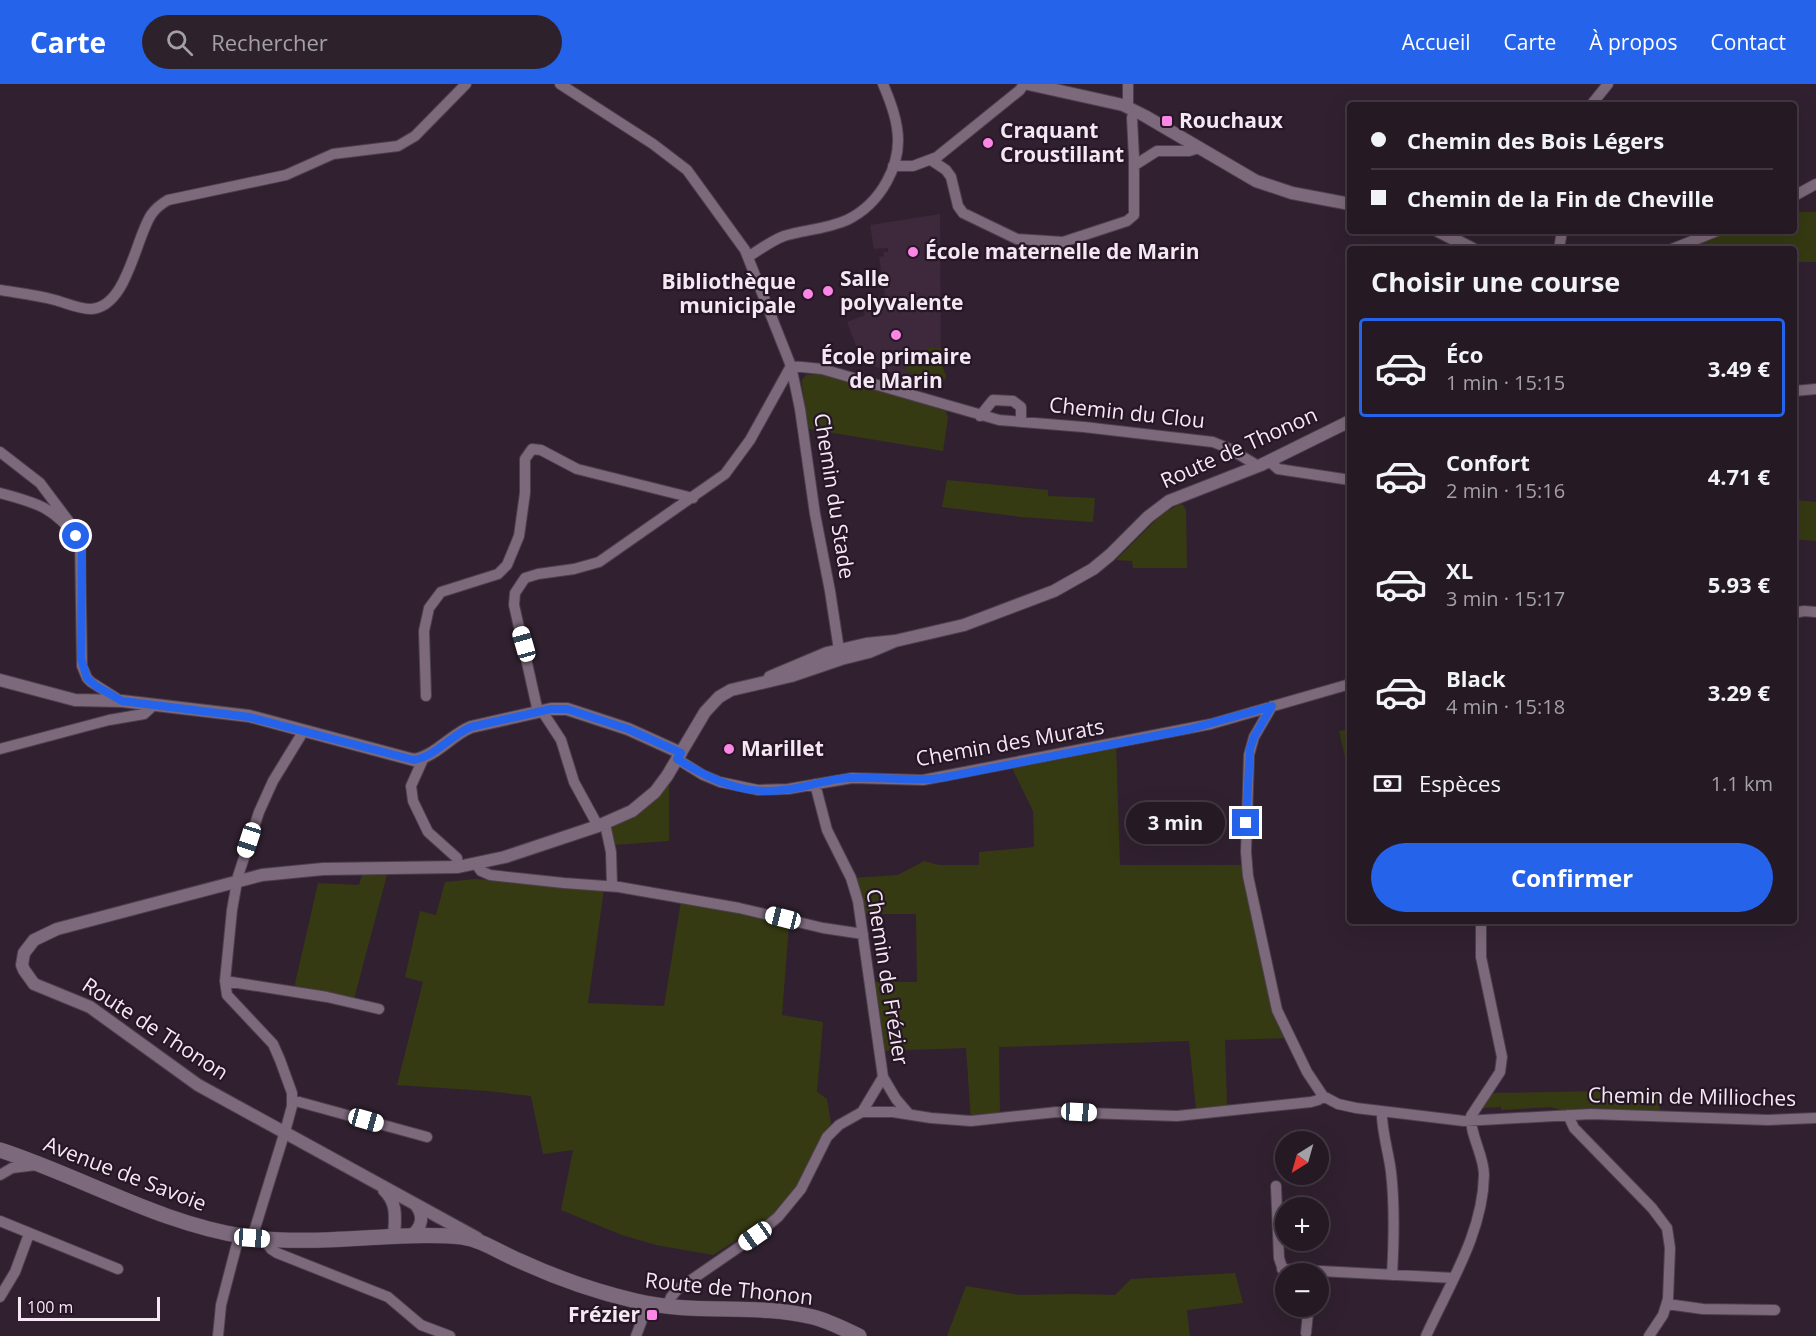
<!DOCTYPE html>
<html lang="fr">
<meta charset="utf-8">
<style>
body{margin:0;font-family:"Open Sans",sans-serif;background:#2d222c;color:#f1f3f6;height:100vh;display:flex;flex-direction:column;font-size:22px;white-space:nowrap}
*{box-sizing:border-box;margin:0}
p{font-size:20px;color:#a3a0a6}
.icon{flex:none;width:33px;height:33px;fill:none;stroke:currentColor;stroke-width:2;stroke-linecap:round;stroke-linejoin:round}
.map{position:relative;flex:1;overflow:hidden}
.sheet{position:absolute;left:1347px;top:162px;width:450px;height:678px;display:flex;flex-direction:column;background:#251924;border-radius:6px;box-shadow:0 6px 24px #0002,0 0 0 2px #423841}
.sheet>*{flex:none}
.guide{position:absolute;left:1347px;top:18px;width:450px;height:132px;border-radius:6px;box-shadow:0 6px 24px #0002,0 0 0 2px #423841;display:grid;align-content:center;height:132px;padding:0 24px;background:#251924}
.needle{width:39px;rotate:217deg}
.fabs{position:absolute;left:1275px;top:1047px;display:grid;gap:12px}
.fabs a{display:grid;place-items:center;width:54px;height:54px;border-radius:50%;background:#251924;box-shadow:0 6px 24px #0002,0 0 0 2px #423841;font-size:30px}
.scale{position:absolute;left:18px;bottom:15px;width:142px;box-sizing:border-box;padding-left:6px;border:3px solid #f4e8f3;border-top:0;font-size:16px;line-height:21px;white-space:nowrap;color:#f4e8f3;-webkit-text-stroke:4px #271726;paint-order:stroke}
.end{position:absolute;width:27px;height:27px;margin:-14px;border:8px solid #2563eb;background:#fff;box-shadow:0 0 0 3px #fff}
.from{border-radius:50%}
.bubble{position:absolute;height:42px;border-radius:21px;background:#251924;box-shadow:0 6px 24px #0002,0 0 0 2px #423841;font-size:20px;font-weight:700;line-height:42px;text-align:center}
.car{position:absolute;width:18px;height:36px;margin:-18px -9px;border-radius:8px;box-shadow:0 0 4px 2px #0007;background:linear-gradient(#fff 24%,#345 0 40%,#fff 0 76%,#345 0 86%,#fff 0)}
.guide b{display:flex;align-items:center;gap:21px;height:57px;font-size:22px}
.guide b+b{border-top:2px solid #423841}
.guide i{width:15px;height:15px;background:#f1f3f6}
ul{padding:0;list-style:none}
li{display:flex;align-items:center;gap:18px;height:99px;margin:0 12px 9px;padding:0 12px;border:3px solid transparent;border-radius:6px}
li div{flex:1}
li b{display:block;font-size:22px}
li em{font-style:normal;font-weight:700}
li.current{border-color:#2563eb}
li>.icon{width:54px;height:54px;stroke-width:1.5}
h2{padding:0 24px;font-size:27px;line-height:72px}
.pay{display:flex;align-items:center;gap:15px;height:66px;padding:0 24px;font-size:22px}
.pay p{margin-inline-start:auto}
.cta{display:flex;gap:12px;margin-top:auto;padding:12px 24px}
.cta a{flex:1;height:69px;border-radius:36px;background:#2563eb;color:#fff;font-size:24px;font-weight:700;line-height:69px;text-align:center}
header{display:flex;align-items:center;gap:36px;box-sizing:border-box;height:84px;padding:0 30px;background:#2563eb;color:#fff}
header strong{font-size:28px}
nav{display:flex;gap:33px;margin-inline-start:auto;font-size:21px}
.search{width:420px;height:54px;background:#2d222c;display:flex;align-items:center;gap:15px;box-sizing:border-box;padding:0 21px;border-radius:33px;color:#a3a0a6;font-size:22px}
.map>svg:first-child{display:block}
</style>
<header>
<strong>Carte</strong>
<div class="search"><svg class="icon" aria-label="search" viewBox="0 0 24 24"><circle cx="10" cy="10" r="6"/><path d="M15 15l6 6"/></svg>Rechercher</div>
<nav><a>Accueil</a><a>Carte</a><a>À propos</a><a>Contact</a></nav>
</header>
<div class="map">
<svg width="1816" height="1252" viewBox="0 0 1816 1252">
<rect width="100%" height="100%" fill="#312130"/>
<path fill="#3d283c" d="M940 130 941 279 946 292 941 306 862 278 847 238 865 231 860 217 885 211 879 173 884 172 883 168H888V164L874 165 870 141Z"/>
<path fill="#353a12" d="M1794 128H1816V178H1794V165H1680L1725 147H1794Z
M927 264H941V279L946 292 944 297 938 298 906 287V281H927Z
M818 288 946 327 948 334 943 367 809 345 802 302V296L806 291 817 290Z
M947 396 1048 406V412L1095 414 1093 438 1021 433 942 423Z
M1794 416 1816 418V457L1794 455Z
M1180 420 1183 421 1186 426 1187 484H1133L1132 477 1116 476 1162 430Z
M1350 645V680L1346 677 1339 647Z
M1116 660 1120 781H1247L1289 954 1225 956 1227 1023 1196 1025 1189 957 999 963 1000 1033 971 1037 966 964 881 967 870 898H917L916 830H861L851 794 898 791 924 777 939 781H979V768L1034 763 1033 727 1010 680Z
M669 698V757L613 761 610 744C635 729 651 722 669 698Z
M362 791H387L354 915 294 904 318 799 359 801Z
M475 795 604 805 588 919 664 922 681 817 789 840 782 931 823 938 817 1008 827 1015 831 1040C813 1062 806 1090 790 1112 770 1138 740 1153 713 1171L656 1161 622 1151 561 1126 573 1066 543 1070 531 1012 487 1007 397 1001 423 898 405 893 420 827 436 831 445 798Z
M1657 1006 1660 1027 1587 1024 1562 1026 1550 1023 1501 1026V1023L1481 1024 1491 1010 1496 1009Z
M1235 1189 1243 1219 1187 1226 1190 1252H947L966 1202 1019 1211 1074 1210 1115 1211 1131 1195Z"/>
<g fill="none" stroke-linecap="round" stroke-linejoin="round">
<g stroke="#4d3f4d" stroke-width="12">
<path id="minor" d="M560 0 653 60 687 86 745 166 791 282 800 325 815 430 830 507 839 566
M1128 0V23
M1591 21 1608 0
M931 76 946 86 951 93 958 122 963 129 1017 155 1063 158 1127 137 1134 131V74L1132 34 1134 26
M1135 81 1157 67H1189L1199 64
M893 82H913L937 73 1020 6 1024 0
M1794 112 1816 100
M1559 165 1562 147
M1672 165 1717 147
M748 173C759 166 771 157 784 152 804 146 827 145 847 136 880 120 903 81 897 44 895 29 889 14 883 0
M0 206C18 209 37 211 55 216 66 219 79 225 91 225 127 223 135 156 151 131 155 125 161 120 168 116L286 91 333 70 398 62 415 52 466 0
M791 282 822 285 999 336 1084 343 1213 358 1230 365 1258 382
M1794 307 1816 305
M980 332 993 316 1013 317 1021 323V338
M0 368 40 399 70 439
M1269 377 1278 385 1350 396
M0 409C39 419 54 424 80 457L82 582 87 594 91 598 121 617
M1794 529 1804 527 1816 528
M426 612 424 547 429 524 441 508 498 490 507 481 519 452 525 409V375L532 365 541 366 577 385 693 414
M1272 622 1254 653 1249 671 1246 768 1248 792 1277 926 1307 988 1323 1012 1338 1020 1356 1024 1464 1037 1591 1030 1768 1036 1816 1034
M542 627 561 656 574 698 598 742
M538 628 514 521 515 509 525 494 538 490 574 485 599 478 725 390 750 356 791 282
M0 665 109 636 144 630 154 621
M424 673 411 702 413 717 428 748 457 774 458 783
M677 675 703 691 720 698 758 706 788 705 852 694 923 696 1211 640 1350 600
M605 740 611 768 612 802
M476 780 481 787 490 791 564 799 619 803 739 824 823 844 863 850
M225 897 327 913 379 925
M883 993 896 1015 908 1029
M292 1016 427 1053
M862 1028H893L931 1034 971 1037 1057 1028 1177 1032 1311 1018 1318 1016 1323 1012
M1382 1028C1381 1044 1389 1070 1391 1088 1395 1122 1394 1156 1392 1191
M1568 1031 1574 1044 1652 1124 1667 1144 1670 1164 1668 1215 1663 1231 1649 1252
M0 1091 12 1084 36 1081
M1276 1102 1279 1174 1284 1189
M0 1137 118 1185
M252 1154 286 1044 292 1022V1009L280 976 273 960 227 911 225 897 232 826 238 792 259 728 273 697 303 648
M264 1155 271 1165 277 1169 388 1213 421 1241 450 1252
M1282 1185 1454 1194
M0 1213 15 1188 29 1150
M1667 1220 1703 1225 1775 1226
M1306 1222 1308 1229 1306 1249
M667 1223 671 1213 678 1205 755 1152 778 1133 801 1105 827 1053 839 1041 862 1028 883 993 858 817 851 794 827 746 815 700
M218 1252 221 1221 239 1152
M636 1252 648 1220
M1426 1252C1449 1201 1483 1149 1484 1091 1484 1071 1470 1052 1471 1032L1500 988 1502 973 1481 873V837"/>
</g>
<g stroke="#4d3f4d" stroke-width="14">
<path id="tertiary" d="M1028 0 1123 21 1145 32 1256 97 1292 109 1350 120
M1438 147 1473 165
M770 593 827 569 866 560 895 557 964 541 1054 507 1093 485 1110 471 1148 433 1169 417 1261 381 1350 337
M0 596 75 616 122 617 249 632 414 676C436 672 451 651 471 643L551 625H567L628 645 681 669
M384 1106C398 1119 395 1135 394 1153
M411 1152C422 1143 425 1132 415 1120
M477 1154 198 1001 90 923 34 900 24 886 22 881 24 869 34 856 57 845 262 791 323 785 458 783 505 773 598 742 632 727 655 708 667 692 705 628 719 613 731 606 791 592 841 575 869 568 895 557"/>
</g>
<g stroke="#4d3f4d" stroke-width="16">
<path id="secondary" d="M0 1066C83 1093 160 1140 248 1153 319 1163 391 1147 462 1153 483 1156 500 1169 520 1177 557 1194 597 1208 636 1217 694 1231 755 1219 813 1233 829 1237 844 1245 859 1252"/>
</g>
<use href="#minor" stroke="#7c697b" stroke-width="10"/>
<use href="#tertiary" stroke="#7c697b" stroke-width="12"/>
<use href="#secondary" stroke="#7c697b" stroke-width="15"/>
</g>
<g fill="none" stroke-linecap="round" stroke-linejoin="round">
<path stroke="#2563eb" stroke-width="8" d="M76 452 80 457 82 467 81 575 87 594 96 602 122 617 249 633 414 676C436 672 451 651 471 643L551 625H567L628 645 681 669 677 675C713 697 747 713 790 705 810 702 829 695 849 694 880 692 910 698 941 694L1190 645 1272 622 1254 653 1250 665 1246 739"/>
</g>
<g fill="#fb86e5" stroke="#271726" stroke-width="2">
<rect x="1161" y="31" width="12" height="12" rx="3"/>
<circle cx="988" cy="59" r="6"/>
<circle cx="913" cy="168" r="6"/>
<circle cx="828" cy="207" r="6"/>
<circle cx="808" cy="210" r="6"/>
<circle cx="896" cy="251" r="6"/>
<circle cx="729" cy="665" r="6"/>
<rect x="646" y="1225" width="12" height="12" rx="3"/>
</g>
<g text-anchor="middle" stroke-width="4.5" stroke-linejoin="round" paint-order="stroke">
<g font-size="21" font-weight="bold" fill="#f4e8f3" stroke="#271726" text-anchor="start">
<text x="1179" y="44">Rouchaux</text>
<text x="1000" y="54">Craquant<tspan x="1000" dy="24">Croustillant</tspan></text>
<text x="925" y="175">École maternelle de Marin</text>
<text x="840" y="202">Salle<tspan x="840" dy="24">polyvalente</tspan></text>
<text x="796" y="205" text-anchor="end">Bibliothèque<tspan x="796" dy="24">municipale</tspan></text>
<text x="896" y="280" text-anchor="middle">École primaire<tspan x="896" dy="24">de Marin</tspan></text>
<text x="741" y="672">Marillet</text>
<text x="640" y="1238" text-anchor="end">Frézier</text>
</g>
<g font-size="21" fill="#f4e8f3" stroke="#271726">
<text transform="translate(1127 329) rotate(6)" y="7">Chemin du Clou</text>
<text transform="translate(1239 364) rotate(-24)" y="7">Route de Thonon</text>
<text transform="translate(834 412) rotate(81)" y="7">Chemin du Stade</text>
<text transform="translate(1010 659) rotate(-10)" y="7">Chemin des Murats</text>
<text transform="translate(887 893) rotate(81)" y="7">Chemin de Frézier</text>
<text transform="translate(155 945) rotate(33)" y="7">Route de Thonon</text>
<text transform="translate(1692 1013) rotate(1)" y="7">Chemin de Millioches</text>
<text transform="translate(125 1090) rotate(21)" y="7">Avenue de Savoie</text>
<text transform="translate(729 1205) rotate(6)" y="7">Route de Thonon</text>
</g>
</g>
</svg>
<div class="fabs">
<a><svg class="needle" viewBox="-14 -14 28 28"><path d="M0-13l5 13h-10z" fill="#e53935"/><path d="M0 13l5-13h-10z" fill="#a3a0a6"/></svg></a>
<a>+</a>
<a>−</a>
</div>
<div class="scale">100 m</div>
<i class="end from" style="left:76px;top:452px"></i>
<i class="end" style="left:1246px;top:739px"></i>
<div class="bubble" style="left:1126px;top:718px;width:99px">3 min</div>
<i class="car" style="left:524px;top:560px;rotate:344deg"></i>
<i class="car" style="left:249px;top:756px;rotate:198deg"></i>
<i class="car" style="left:783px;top:834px;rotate:284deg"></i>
<i class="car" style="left:1079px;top:1028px;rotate:93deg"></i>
<i class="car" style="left:366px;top:1036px;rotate:106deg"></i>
<i class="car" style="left:755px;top:1152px;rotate:235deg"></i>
<i class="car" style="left:252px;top:1154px;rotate:94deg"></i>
<div class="guide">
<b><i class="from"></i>Chemin des Bois Légers</b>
<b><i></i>Chemin de la Fin de Cheville</b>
</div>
<section class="sheet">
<h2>Choisir une course</h2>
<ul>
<li class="current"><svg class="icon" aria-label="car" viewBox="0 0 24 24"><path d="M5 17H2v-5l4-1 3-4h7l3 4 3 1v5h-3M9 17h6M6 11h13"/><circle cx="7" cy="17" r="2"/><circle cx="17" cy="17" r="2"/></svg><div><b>Éco</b><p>1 min · 15:15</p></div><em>3.49 €</em></li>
<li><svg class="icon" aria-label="car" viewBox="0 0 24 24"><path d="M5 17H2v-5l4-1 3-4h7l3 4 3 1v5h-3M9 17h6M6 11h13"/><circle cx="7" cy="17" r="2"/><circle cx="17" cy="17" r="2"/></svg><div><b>Confort</b><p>2 min · 15:16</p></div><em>4.71 €</em></li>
<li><svg class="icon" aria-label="car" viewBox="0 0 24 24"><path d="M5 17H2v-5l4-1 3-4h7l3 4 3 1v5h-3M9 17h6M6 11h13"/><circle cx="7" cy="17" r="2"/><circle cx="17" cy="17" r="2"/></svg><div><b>XL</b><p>3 min · 15:17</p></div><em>5.93 €</em></li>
<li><svg class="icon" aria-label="car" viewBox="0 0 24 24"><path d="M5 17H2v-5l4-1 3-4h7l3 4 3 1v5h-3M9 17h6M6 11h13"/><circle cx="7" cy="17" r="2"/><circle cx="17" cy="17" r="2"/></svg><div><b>Black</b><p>4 min · 15:18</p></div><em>3.29 €</em></li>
</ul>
<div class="pay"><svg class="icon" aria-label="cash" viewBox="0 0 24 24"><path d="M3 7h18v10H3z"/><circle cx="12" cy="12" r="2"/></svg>Espèces<p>1.1 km</p></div>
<div class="cta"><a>Confirmer</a></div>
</section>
</div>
